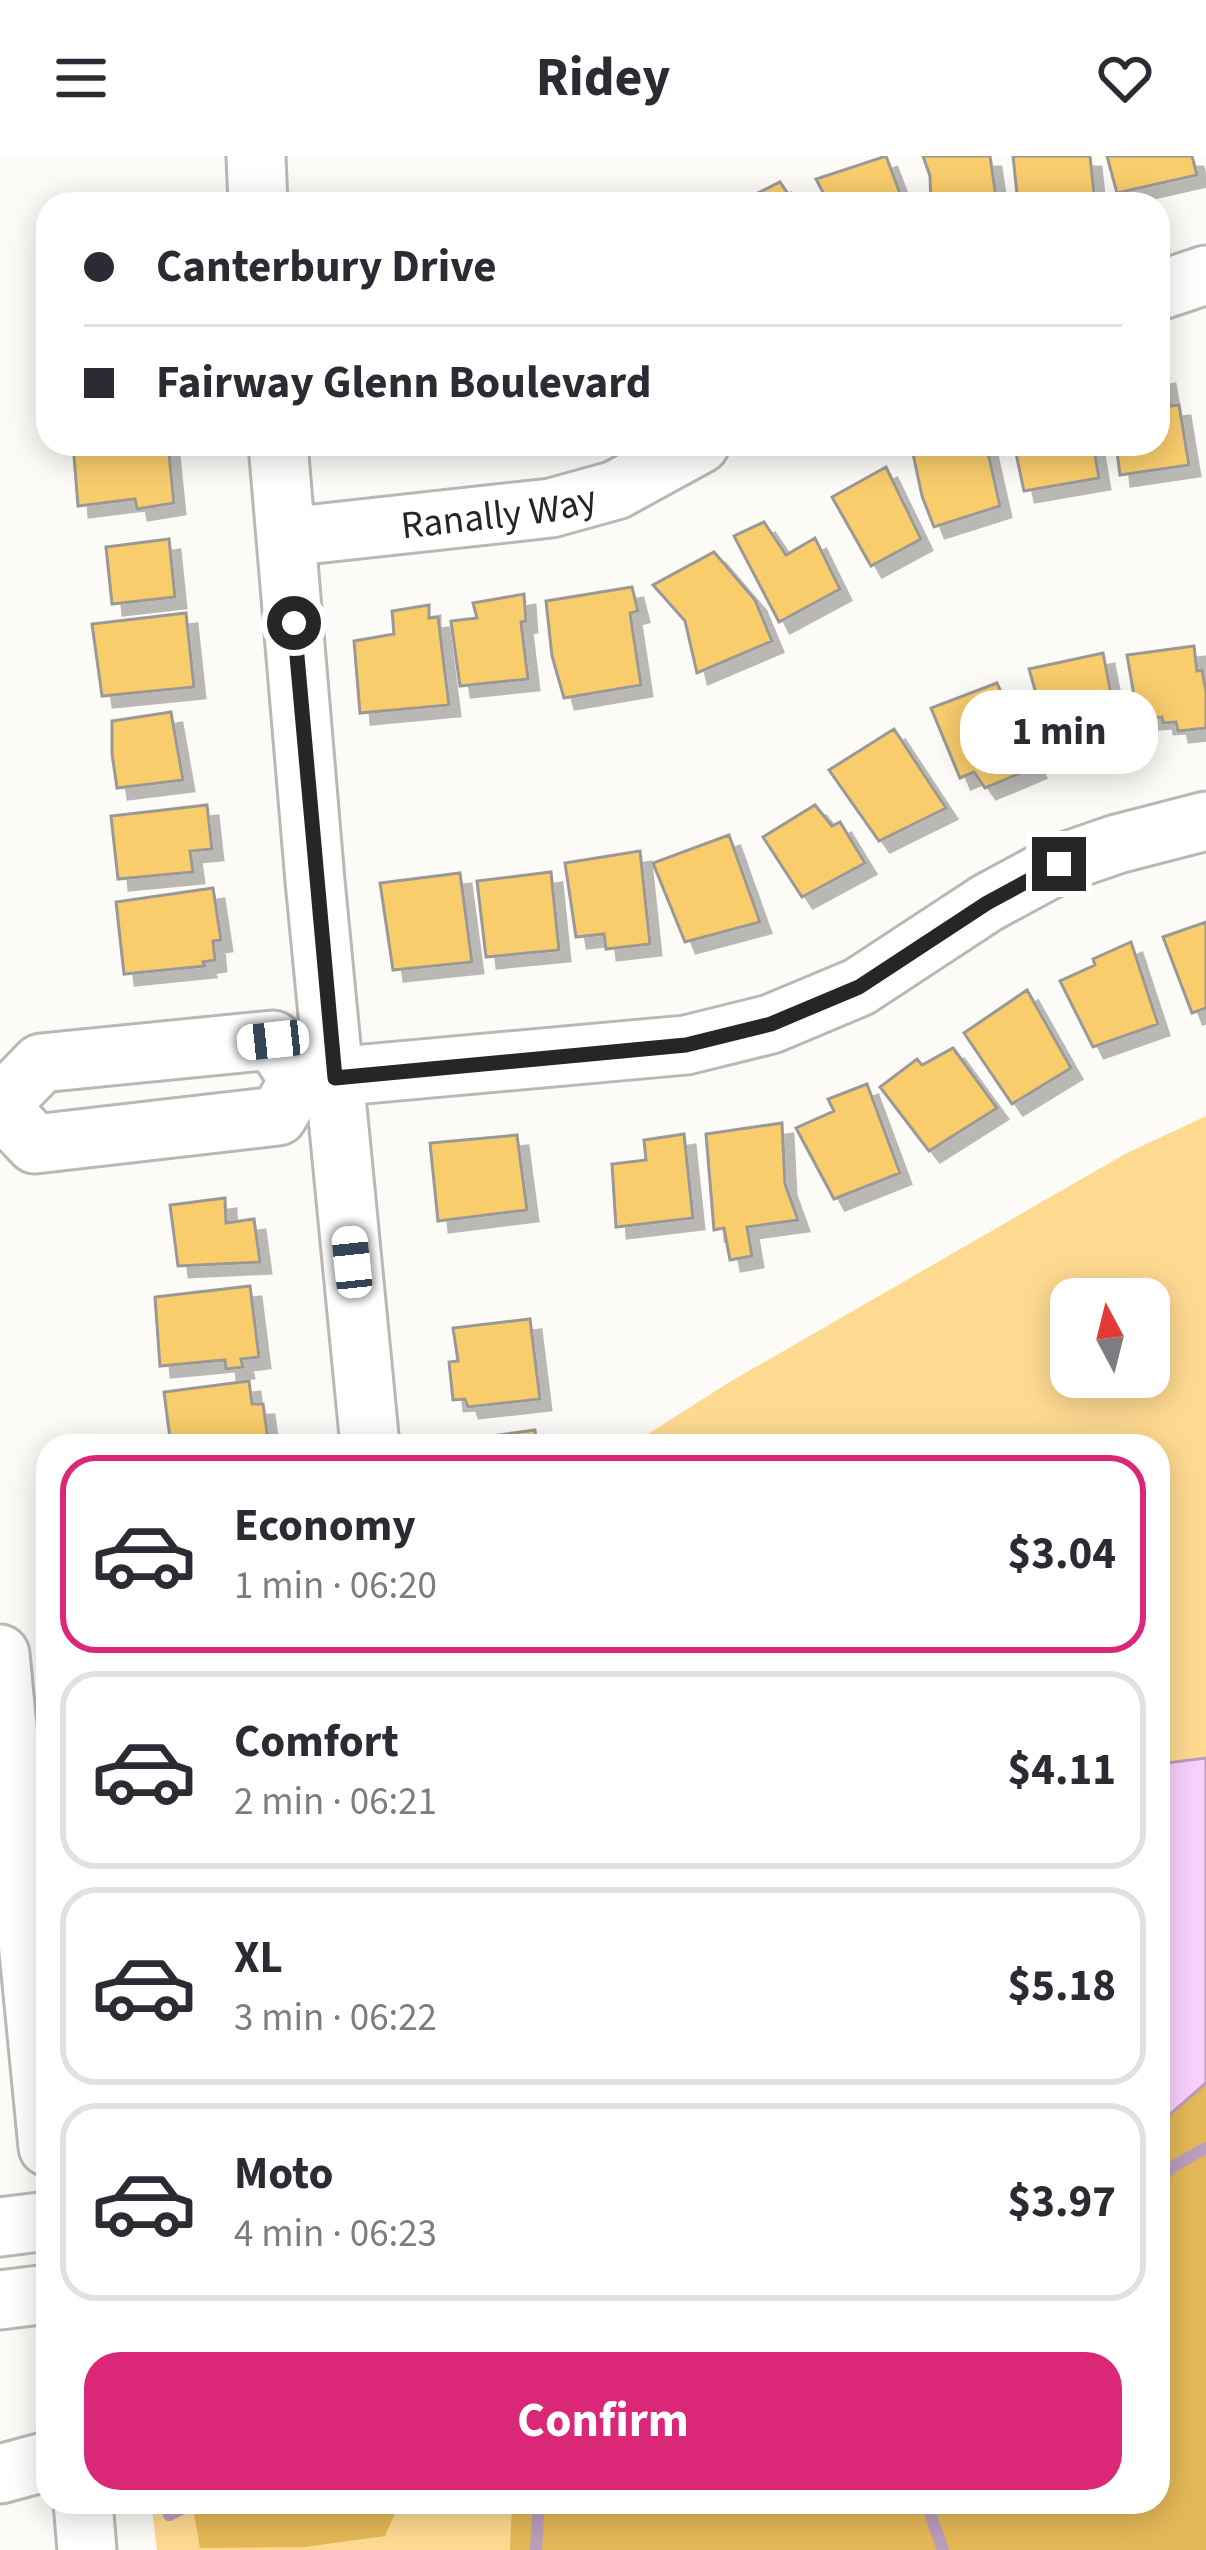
<!DOCTYPE html>
<meta charset="utf-8">
<style>
body{margin:0;font-family:"Source Sans 3",sans-serif;background:#f7f7f7;color:#2b2b33;height:100vh;display:flex;flex-direction:column;font-size:45px;white-space:nowrap}
*{box-sizing:border-box;margin:0}
p{font-size:39px;color:#7c7c81}
.icon{flex:none;width:66px;height:66px;fill:none;stroke:currentColor;stroke-width:2;stroke-linecap:round;stroke-linejoin:round}
.map{position:relative;flex:1;overflow:hidden}
.side{position:absolute;left:36px;top:1278px;width:1134px;height:1080px;display:flex;flex-direction:column;background:#fff;border-radius:36px;box-shadow:0 6px 30px #0003}
.side>*{flex:none}
.banner{position:absolute;left:36px;top:36px;width:1134px;height:264px;border-radius:36px;box-shadow:0 6px 30px #0003;display:grid;align-content:center;height:264px;padding:0 48px;background:#fff}
.needle{width:78px;rotate:353deg}
.buttons{position:absolute;left:1050px;top:1122px;display:grid;gap:24px}
.buttons a{display:grid;place-items:center;width:120px;height:120px;border-radius:24px;background:#fff;box-shadow:0 6px 30px #0003;font-size:60px}
.end{position:absolute;width:54px;height:54px;margin:-27px;border:15px solid #272624;background:#fff;box-shadow:0 0 0 6px #fff}
.from{border-radius:50%}
.bubble{position:absolute;height:84px;border-radius:36px;background:#fff;box-shadow:0 6px 30px #0003;font-size:39px;font-weight:700;line-height:84px;text-align:center}
.car{position:absolute;width:36px;height:72px;margin:-36px -18px;border-radius:15px;box-shadow:0 0 9px 3px #0007;background:linear-gradient(#fff 24%,#345 0 40%,#fff 0 76%,#345 0 86%,#fff 0)}
.banner b{display:flex;align-items:center;gap:42px;height:114px;font-size:45px}
.banner b+b{border-top:3px solid #e1e1e2}
.banner i{width:30px;height:30px;background:#2b2b33}
ul{padding:21px 0 0;list-style:none}
li{display:flex;align-items:center;gap:36px;height:198px;margin:0 24px 18px;padding:0 24px;border:6px solid #e1e1e2;border-radius:36px}
li div{flex:1}
li b{display:block;font-size:45px}
li em{font-style:normal;font-weight:700}
li.selected{border-color:#db2777}
li>.icon{width:108px;height:108px;stroke-width:1.5}
.button{display:flex;gap:24px;margin-top:auto;padding:24px 48px}
.button a{flex:1;height:138px;border-radius:36px;background:#db2777;color:#fff;font-size:48px;font-weight:700;line-height:138px;text-align:center}
header{display:flex;justify-content:space-between;align-items:center;height:156px;padding:0 48px;background:#fff;font-size:54px;font-weight:700}
.map>svg:first-child{display:block}
</style>
<header><svg class="icon" aria-label="menu" viewBox="0 0 24 24"><path d="M4 6h16M4 12h16M4 18h16"/></svg>Ridey<svg class="icon" aria-label="heart" viewBox="0 0 24 24"><path d="M12 20l-8-8c-3-5 5-10 8-4 3-6 11-1 8 4z"/></svg></header>
<div class="map">
<svg width="1206" height="2394" viewBox="0 0 1206 2394">
<defs>
<filter id="shadow"><feDropShadow dx="11" dy="11" stdDeviation="0" flood-color="#0004"/></filter>
</defs>
<rect width="100%" height="100%" fill="#fdfbf7"/>
<path fill="#feda91" fill-rule="evenodd" d="M1206 960V2394H157L151 2346H1158V1290H629L728 1227 1125 998ZM1071 1143H1149V1221H1071Z"/>
<path fill="#e4b857" d="M1206 1927V2394H510L512 2346H1158V1969Z
M192 2346H400L385 2380 305 2391 200 2392Z"/>
<path fill="#fad0fd" stroke="#bb9dbc" stroke-width="3" d="M1206 1602V1927L1158 1969V1608Z"/>
<g fill="none" stroke-linecap="round" stroke-linejoin="round">
<path stroke="#bb9dbc" stroke-width="12" d="M1158 2028 1172 2011 1206 1992
M926 2346 943 2394
M169 2359 196 2346
M536 2394 539 2346"/>
</g>
<path fill="#f9cc6c" stroke="#9b9995" stroke-width="3" filter="url(#shadow)" d="M886 0 904 48H829L816 23Z
M923 0H990L997 48H931L930 20Z
M1013 0H1090L1095 46 1018 48Z
M1107 0H1192L1197 19 1117 37Z
M780 26 795 48H736Z
M1164 217 1170 250 1179 249 1189 309 1120 319 1116 288H1158V218Z
M73 288H168L174 347 137 353 135 343 78 350Z
M926 288H986L1000 350 934 371 922 340 912 293Z
M1014 288H1093L1099 322 1024 335Z
M886 311 921 383 871 410 832 341Z
M764 366 786 399 815 382 840 433 779 466 734 380Z
M169 383 175 441 112 448 106 391Z
M714 396 755 444 772 485 697 517 685 465 653 429Z
M632 431 638 455 630 457 641 529 564 542 552 500 546 445Z
M524 438 526 465 521 466 528 523 460 530 451 465 477 462 473 447Z
M429 449V462L438 461 449 549 360 557 354 485 394 478 392 455Z
M186 457 194 531 102 540 92 468Z
M1194 490 1197 515 1202 514 1206 536V572L1178 575 1176 566 1163 567 1162 561 1138 563 1127 499Z
M1103 497 1120 583 1053 597 1029 513Z
M997 527 1035 611 985 632 974 616 960 622 931 552Z
M171 556 183 624 117 632 112 598V565Z
M894 573 946 652 879 685 829 614Z
M207 649 212 693 190 695 193 716 118 723 111 660Z
M815 649 832 670 840 666 865 707 802 741 763 681Z
M729 679 760 766 685 786 653 707Z
M640 695 650 788 606 793 604 778 576 781 565 707Z
M551 716 559 794 486 801 477 725Z
M460 717 472 806 393 814 380 727Z
M213 732 221 784 213 785 215 804 203 806 205 810 124 818 116 746Z
M1206 766V852L1192 857 1163 781Z
M1131 786 1158 868 1093 891 1060 825 1095 809 1093 803Z
M1027 834 1071 912 1012 948 964 877Z
M953 892 997 952 929 995 880 931 917 903 922 909Z
M867 928 900 1017 834 1043 796 972 834 955 828 943Z
M782 967 785 1028 798 1064 747 1071 752 1100 730 1104 724 1072 714 1074 706 978Z
M684 978 693 1062 616 1071 612 1008 646 1004 644 984Z
M517 979 527 1054 438 1065 430 987Z
M225 1042 226 1067 254 1063 260 1106 178 1110 170 1049Z
M250 1130 259 1201 241 1203 243 1211 226 1213 225 1204 160 1210 155 1141Z
M530 1163 540 1243 468 1251 465 1243 453 1244 449 1206 458 1205 453 1172Z
M249 1225 252 1248H263L269 1290H171L164 1236Z
M535 1274 537 1290H470L469 1283Z"/>
<g fill="none" stroke-linecap="round" stroke-linejoin="round">
<g stroke="#bab8b4" stroke-width="63">
<g id="minor">
<path d="M256 0 258 48"/>
<path d="M1158 135 1206 119"/>
<path d="M278 288 315 725 370 1290"/>
<path id="s1" d="M287 381 551 352 616 334 700 288"/>
<path d="M299 924 686 889 771 868 859 831 987 747 1059 708 1117 688 1206 665"/>
<path d="M0 949 41 907 273 884 299 924"/>
<path d="M0 951 35 988 278 960 299 924"/>
<path d="M0 1498 48 1991"/>
<path d="M0 2071 48 2065"/>
<path d="M0 2144 48 2138"/>
<path d="M0 2318 48 2305"/>
<path d="M83 2346 87 2394"/>
</g>
</g>
<use href="#minor" stroke="#fff" stroke-width="57"/>
</g>
<g fill="none" stroke-linecap="round" stroke-linejoin="round">
<path stroke="#272624" stroke-width="15" d="M294 467 335 922 686 889 771 868 859 831 987 747 1059 708"/>
</g>
<g text-anchor="middle" stroke-width="12" stroke-linejoin="round" paint-order="stroke">
<g font-size="39" fill="#272624" stroke="#fff">
<text dy="14" stroke="none"><textPath href="#s1" startOffset="213">Ranally Way</textPath></text>
</g>
</g>
</svg>
<div class="buttons">
<a><svg class="needle" viewBox="-14 -14 28 28"><path d="M0-13l5 13h-10z" fill="#e53935"/><path d="M0 13l5-13h-10z" fill="#7c7c81"/></svg></a>
</div>
<i class="end from" style="left:294px;top:467px"></i>
<i class="end" style="left:1059px;top:708px"></i>
<div class="bubble" style="left:960px;top:534px;width:198px">1 min</div>
<i class="car" style="left:273px;top:884px;rotate:264deg"></i>
<i class="car" style="left:352px;top:1106px;rotate:354deg"></i>
<div class="banner">
<b><i class="from"></i>Canterbury Drive</b>
<b><i></i>Fairway Glenn Boulevard</b>
</div>
<section class="side">
<ul>
<li class="selected"><svg class="icon" aria-label="car" viewBox="0 0 24 24"><path d="M5 17H2v-5l4-1 3-4h7l3 4 3 1v5h-3M9 17h6M6 11h13"/><circle cx="7" cy="17" r="2"/><circle cx="17" cy="17" r="2"/></svg><div><b>Economy</b><p>1 min · 06:20</p></div><em>$3.04</em></li>
<li><svg class="icon" aria-label="car" viewBox="0 0 24 24"><path d="M5 17H2v-5l4-1 3-4h7l3 4 3 1v5h-3M9 17h6M6 11h13"/><circle cx="7" cy="17" r="2"/><circle cx="17" cy="17" r="2"/></svg><div><b>Comfort</b><p>2 min · 06:21</p></div><em>$4.11</em></li>
<li><svg class="icon" aria-label="car" viewBox="0 0 24 24"><path d="M5 17H2v-5l4-1 3-4h7l3 4 3 1v5h-3M9 17h6M6 11h13"/><circle cx="7" cy="17" r="2"/><circle cx="17" cy="17" r="2"/></svg><div><b>XL</b><p>3 min · 06:22</p></div><em>$5.18</em></li>
<li><svg class="icon" aria-label="car" viewBox="0 0 24 24"><path d="M5 17H2v-5l4-1 3-4h7l3 4 3 1v5h-3M9 17h6M6 11h13"/><circle cx="7" cy="17" r="2"/><circle cx="17" cy="17" r="2"/></svg><div><b>Moto</b><p>4 min · 06:23</p></div><em>$3.97</em></li>
</ul>
<div class="button"><a>Confirm</a></div>
</section>
</div>
